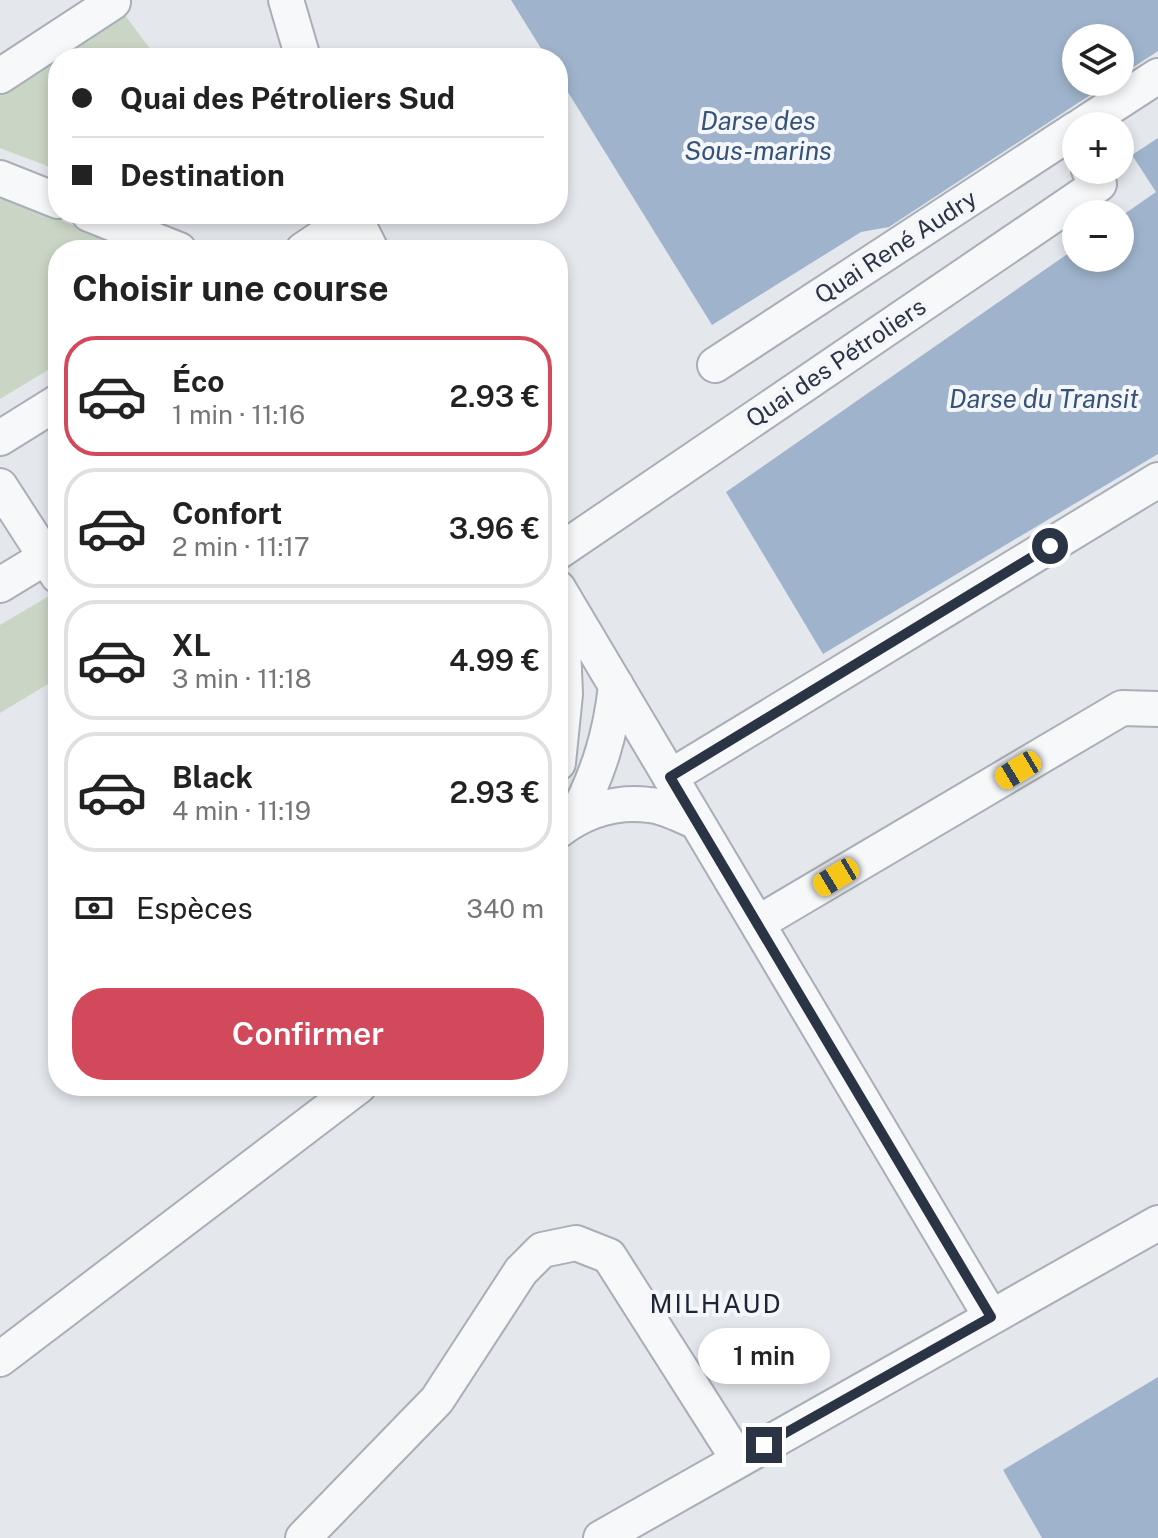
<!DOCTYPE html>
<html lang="fr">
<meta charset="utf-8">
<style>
body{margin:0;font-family:"Public Sans",sans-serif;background:#f6f6f6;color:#222;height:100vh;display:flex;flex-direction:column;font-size:30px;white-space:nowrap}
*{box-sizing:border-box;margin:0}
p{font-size:26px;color:#767676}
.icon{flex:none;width:44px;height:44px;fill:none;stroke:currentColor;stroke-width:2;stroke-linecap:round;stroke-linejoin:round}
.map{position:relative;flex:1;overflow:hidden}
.panel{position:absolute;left:48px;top:240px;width:520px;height:856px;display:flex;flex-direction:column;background:#fff;border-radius:32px;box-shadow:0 4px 12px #0003}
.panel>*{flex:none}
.banner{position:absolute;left:48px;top:48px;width:520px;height:176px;border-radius:32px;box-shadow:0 4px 12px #0003;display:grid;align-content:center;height:176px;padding:0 24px;background:#fff}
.tools{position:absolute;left:1062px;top:24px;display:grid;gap:16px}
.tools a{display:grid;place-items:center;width:72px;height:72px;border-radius:50%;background:#fff;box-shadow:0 4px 12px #0003;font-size:40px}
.end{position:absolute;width:36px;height:36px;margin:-18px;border:10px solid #2b3445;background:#fff;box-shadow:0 0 0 4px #fff}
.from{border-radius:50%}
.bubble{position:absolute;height:56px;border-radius:28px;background:#fff;box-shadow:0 4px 12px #0003;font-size:26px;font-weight:600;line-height:56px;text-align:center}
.car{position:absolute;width:24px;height:48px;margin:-24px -12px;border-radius:10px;box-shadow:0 0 6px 2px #0007;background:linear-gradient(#f5c518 24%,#345 0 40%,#f5c518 0 76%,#345 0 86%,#f5c518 0)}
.banner b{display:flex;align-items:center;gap:28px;height:76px;font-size:30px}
.banner b+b{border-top:2px solid #e0e0e0}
.banner i{width:20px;height:20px;background:#222}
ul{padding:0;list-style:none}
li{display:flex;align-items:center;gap:24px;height:120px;margin:0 16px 12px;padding:0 8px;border:4px solid #e0e0e0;border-radius:32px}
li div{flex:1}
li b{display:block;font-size:30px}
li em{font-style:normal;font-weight:600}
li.selected{border-color:#d1495b}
li>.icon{width:72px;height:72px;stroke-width:1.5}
h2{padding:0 24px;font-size:36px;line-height:96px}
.pay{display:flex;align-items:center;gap:20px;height:88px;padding:0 24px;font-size:30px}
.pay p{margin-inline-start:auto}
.action{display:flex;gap:16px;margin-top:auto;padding:16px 24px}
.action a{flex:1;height:92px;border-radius:32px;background:#d1495b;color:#fff;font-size:32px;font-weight:600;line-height:92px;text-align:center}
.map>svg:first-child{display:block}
</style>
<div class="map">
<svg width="1158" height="1538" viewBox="0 0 1158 1538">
<rect width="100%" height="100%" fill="#e4e7ec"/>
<path fill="#c9d6c5" d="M124 14 157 58H58V170L0 148V93Z
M0 196 135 250H58V364L0 399Z
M54 593 58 600V678L0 713V625Z"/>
<path fill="#9fb4cc" d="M511 0H1158V51L1120 76V38H1076V82H1110L889 227 861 232 712 325 558 76V58H547Z
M1158 138V454L823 654 726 492 1076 248V258H1120V217L1156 192 1132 155Z
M1158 1377V1538H1042L1003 1470Z"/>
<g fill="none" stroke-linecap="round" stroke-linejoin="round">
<g stroke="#a9aeb7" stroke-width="38">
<path id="minor" d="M286 0 303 58
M0 76 113 2
M1081 126 1158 76
M0 178 58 201
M89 214 179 250
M353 214 371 250
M303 250 354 216
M715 365 1076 129
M0 438 58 402
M0 486 58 576
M558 552 1099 184 1089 170
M0 585 46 557
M558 588 991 1317
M558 763 565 694 561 598
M670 777 1158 480
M575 818C598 775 611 734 616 685
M558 831C584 811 616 801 649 805 665 806 682 816 697 822
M758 923 1122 708 1158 709
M0 1359 359 1086
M303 1538 437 1400 521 1271 542 1250 576 1243 609 1256 738 1459
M601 1538 1158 1223"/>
</g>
<use href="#minor" stroke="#f7f8fa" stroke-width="34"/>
</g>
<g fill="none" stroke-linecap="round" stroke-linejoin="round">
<path stroke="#2b3445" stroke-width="10" d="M764 1445 991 1317 670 777 1050 546"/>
</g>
<g text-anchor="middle" stroke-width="8" stroke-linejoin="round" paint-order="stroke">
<g font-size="24" fill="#2b3445" stroke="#f4f6f9">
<text transform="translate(896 247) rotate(-33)" y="8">Quai René Audry</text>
<text transform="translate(836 363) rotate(-34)" y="8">Quai des Pétroliers</text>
</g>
<g font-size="26" font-style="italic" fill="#34527a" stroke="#f4f6f9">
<text x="758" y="130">Darse des<tspan x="758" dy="30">Sous-marins</tspan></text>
<text x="1044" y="408">Darse du Transit</text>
</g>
<g font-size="26" letter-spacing="2" fill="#1d2536" stroke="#f4f6f9">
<text x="716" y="1313">MILHAUD</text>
</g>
</g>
</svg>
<div class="tools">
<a><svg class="icon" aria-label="layers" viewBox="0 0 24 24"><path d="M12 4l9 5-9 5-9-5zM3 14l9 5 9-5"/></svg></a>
<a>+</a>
<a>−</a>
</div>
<i class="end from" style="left:1050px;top:546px"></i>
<i class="end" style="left:764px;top:1445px"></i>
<div class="bubble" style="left:698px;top:1328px;width:132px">1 min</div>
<i class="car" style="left:1018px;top:770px;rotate:239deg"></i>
<i class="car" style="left:836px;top:877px;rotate:239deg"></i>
<div class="banner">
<b><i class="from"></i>Quai des Pétroliers Sud</b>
<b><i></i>Destination</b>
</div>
<section class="panel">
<h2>Choisir une course</h2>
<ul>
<li class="selected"><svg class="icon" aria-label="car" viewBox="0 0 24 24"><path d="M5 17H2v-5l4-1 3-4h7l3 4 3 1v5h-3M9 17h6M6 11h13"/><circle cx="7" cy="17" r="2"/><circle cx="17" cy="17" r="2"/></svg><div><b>Éco</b><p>1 min · 11:16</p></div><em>2.93 €</em></li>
<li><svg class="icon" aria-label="car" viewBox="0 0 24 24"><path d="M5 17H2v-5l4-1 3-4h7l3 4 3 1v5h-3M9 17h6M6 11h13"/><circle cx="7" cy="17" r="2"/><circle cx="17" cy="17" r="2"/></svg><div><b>Confort</b><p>2 min · 11:17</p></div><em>3.96 €</em></li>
<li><svg class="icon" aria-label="car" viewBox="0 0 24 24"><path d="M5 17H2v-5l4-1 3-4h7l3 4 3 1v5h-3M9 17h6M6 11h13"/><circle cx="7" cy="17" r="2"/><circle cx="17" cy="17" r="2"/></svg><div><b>XL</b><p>3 min · 11:18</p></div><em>4.99 €</em></li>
<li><svg class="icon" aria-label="car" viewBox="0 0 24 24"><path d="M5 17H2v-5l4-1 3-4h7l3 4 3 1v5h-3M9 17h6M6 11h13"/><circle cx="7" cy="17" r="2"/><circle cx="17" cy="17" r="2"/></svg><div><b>Black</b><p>4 min · 11:19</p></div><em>2.93 €</em></li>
</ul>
<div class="pay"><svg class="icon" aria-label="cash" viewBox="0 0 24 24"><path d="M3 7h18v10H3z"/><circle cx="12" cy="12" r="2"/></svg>Espèces<p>340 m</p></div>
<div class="action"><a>Confirmer</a></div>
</section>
</div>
